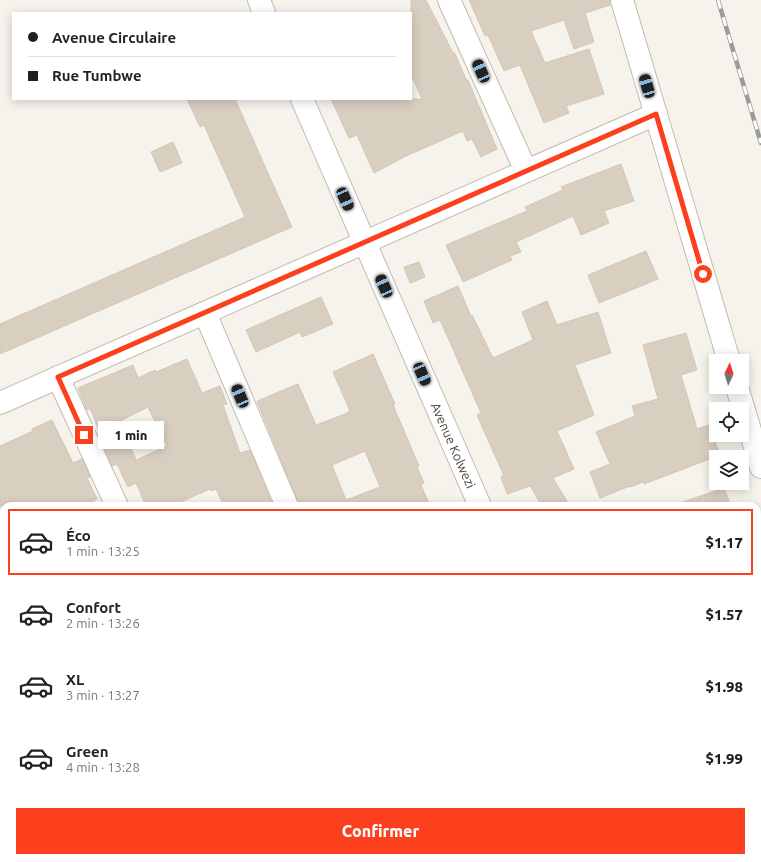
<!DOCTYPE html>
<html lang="fr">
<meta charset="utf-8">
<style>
body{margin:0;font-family:Ubuntu,sans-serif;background:#f6f6f6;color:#202124;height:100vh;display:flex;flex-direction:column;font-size:15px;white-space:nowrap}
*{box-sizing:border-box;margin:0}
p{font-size:13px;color:#757577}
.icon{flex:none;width:22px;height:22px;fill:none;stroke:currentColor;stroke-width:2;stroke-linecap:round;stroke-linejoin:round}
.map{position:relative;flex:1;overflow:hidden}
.side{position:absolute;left:0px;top:502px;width:761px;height:360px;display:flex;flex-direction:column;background:#fff;border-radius:12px 12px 0 0;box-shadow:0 2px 10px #0003}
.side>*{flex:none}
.hud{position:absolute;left:12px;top:12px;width:400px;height:88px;border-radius:0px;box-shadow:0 2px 10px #0003;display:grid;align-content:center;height:88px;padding:0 16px;background:#fff}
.needle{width:26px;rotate:4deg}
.tools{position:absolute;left:709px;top:354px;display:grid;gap:8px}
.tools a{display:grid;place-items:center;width:40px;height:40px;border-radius:0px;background:#fff;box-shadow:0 2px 10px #0003;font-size:20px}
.end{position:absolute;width:18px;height:18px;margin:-9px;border:5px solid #fc3f1d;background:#fff;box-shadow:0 0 0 2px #fff}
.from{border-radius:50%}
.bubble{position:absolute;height:28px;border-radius:0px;background:#fff;box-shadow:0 2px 10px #0003;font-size:13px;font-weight:800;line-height:28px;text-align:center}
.car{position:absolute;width:12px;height:24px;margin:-12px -6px;border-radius:5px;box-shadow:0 0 3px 1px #0007;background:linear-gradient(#222 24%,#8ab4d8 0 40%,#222 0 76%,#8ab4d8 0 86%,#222 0)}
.hud b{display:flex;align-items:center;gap:14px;height:38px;font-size:15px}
.hud b+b{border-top:1px solid #e0e0e0}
.hud i{width:10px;height:10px;background:#202124}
ul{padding:7px 0 0;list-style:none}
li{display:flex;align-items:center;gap:12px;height:66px;margin:0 8px 6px;padding:0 8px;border:2px solid transparent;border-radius:0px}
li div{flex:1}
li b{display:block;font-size:15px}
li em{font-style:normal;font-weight:800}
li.on{border-color:#fc3f1d}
li>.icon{width:36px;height:36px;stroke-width:1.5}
.action{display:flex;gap:8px;margin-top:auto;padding:8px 16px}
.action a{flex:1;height:46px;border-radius:0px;background:#fc3f1d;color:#fff;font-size:16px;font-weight:800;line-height:46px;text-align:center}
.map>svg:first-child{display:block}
</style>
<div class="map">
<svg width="761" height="862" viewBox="0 0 761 862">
<rect width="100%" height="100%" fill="#f6f3ec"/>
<path fill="#d8cfc1" stroke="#d3c7b4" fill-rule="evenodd" d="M411 0H426L453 53 454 52 467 81 468 80 497 149 481 157 472 139 467 141 463 131 406 156 374 173 357 135 349 138 331 99H422L411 74Z
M469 0H610V5L585 13 594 42 574 49 564 20 531 31 545 63 589 49 604 94 566 106 569 113 544 123 520 65 504 71 488 35 485 36Z
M187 99H235L292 227 0 354V324L245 217 204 125 200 127Z
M173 142 182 163 160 172 151 152Z
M621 164 634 201 604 211 609 223 581 235 573 216 516 242 521 252 510 256 512 260 463 282 446 245 527 211 525 207 563 190 561 187Z
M646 251 658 279 599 303 588 275Z
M419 262 425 277 410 283 404 267Z
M458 286 471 316 472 315 493 358 533 340 522 312 547 301 557 325 598 312 611 353 575 365 594 415 557 431 574 469 553 478 570 506H542L530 486 507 494 501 477 504 476 477 415 481 413 456 356 440 320 433 323 424 301Z
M321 297 333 324 302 337 300 332 256 352 246 330Z
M686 333 697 370 681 375 697 429 709 425 720 455 644 484 643 482 630 487V486L600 498 590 472 610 464 596 432 635 416 632 406 658 399 643 345Z
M373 354 395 404 393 405 419 466 417 467 424 483 421 485 430 506H299L298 501 257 401 298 384 316 425 345 414 350 411 333 372ZM365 451 380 487 346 500 332 465Z
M187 359 202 393 220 386 227 404 223 405 240 453 250 450 273 506H224L216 489 211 491 210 489 171 506H146L136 483 128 487 117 464 112 466 104 448 106 447 90 408 87 410 78 388 133 365 138 378 155 370 156 372ZM148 407 167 446 136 460 120 421Z
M52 420 73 463 82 459 90 477 87 478 97 499 83 506H0V446L33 431 32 429Z
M724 488 731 506H680V503Z"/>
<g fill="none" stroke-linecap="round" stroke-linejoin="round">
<g stroke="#c2bbae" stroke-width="24">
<path id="minor" d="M449 0 526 171
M205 313 287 506
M58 377 117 506
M0 403 656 114
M0 633 4 642
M757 825 761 824
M100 858 102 862
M271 858 273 862
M436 858 437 862
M673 862 682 858"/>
</g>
<g stroke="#c2bbae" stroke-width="24">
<g id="tertiary">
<path d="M259 0 264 13"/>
<path d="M622 0 729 361"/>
<path id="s1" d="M302 99 480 506"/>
<path d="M737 387 761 467"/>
<path d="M635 858 637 862"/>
</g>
</g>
<use href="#minor" stroke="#fff" stroke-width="22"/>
<use href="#tertiary" stroke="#fff" stroke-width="22"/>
<g stroke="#9a9a9a" stroke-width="4.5">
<path id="rail" d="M718 0 761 143"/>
</g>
<use href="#rail" stroke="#fff" stroke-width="3" stroke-dasharray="9" stroke-linecap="butt"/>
</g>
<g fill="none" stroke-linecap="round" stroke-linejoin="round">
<path stroke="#fc3f1d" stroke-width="5" d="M84 435 58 377 656 114 703 274"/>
</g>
<g text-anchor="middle" stroke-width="4" stroke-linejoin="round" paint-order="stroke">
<g font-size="13" fill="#4b4439" stroke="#fff">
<text dy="5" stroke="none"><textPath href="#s1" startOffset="378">Avenue Kolwezi</textPath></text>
</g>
</g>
</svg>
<div class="tools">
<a><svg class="needle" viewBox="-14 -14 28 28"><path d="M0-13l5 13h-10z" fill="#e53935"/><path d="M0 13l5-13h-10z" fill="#757577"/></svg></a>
<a><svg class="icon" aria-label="locate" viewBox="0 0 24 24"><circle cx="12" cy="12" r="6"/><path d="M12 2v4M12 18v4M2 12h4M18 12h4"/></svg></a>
<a><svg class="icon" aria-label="layers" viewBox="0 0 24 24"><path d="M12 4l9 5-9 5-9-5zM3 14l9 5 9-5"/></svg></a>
</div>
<i class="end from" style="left:703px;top:274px"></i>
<i class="end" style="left:84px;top:435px"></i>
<div class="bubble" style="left:98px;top:421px;width:66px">1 min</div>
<i class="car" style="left:481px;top:71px;rotate:336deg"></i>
<i class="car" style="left:647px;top:86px;rotate:344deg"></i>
<i class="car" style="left:345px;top:199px;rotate:156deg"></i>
<i class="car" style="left:384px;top:286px;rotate:336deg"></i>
<i class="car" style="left:422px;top:374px;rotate:156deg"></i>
<i class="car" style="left:240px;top:396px;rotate:337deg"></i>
<div class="hud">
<b><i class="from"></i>Avenue Circulaire</b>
<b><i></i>Rue Tumbwe</b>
</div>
<section class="side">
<ul>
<li class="on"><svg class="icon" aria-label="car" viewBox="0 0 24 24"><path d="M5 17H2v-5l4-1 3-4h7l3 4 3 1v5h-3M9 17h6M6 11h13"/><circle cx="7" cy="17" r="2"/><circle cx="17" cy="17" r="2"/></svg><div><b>Éco</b><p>1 min · 13:25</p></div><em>$1.17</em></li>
<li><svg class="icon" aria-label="car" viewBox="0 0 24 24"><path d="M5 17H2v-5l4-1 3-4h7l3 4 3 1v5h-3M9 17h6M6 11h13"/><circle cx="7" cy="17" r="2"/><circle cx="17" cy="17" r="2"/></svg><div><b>Confort</b><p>2 min · 13:26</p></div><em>$1.57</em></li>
<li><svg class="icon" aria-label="car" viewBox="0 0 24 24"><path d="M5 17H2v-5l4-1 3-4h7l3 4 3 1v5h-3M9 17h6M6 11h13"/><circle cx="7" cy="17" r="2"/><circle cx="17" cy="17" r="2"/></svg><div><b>XL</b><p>3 min · 13:27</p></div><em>$1.98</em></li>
<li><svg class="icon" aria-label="car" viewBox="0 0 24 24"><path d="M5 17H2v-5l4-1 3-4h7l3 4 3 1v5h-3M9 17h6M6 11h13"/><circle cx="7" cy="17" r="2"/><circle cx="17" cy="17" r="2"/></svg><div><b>Green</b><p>4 min · 13:28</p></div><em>$1.99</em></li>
</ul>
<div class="action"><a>Confirmer</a></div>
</section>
</div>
